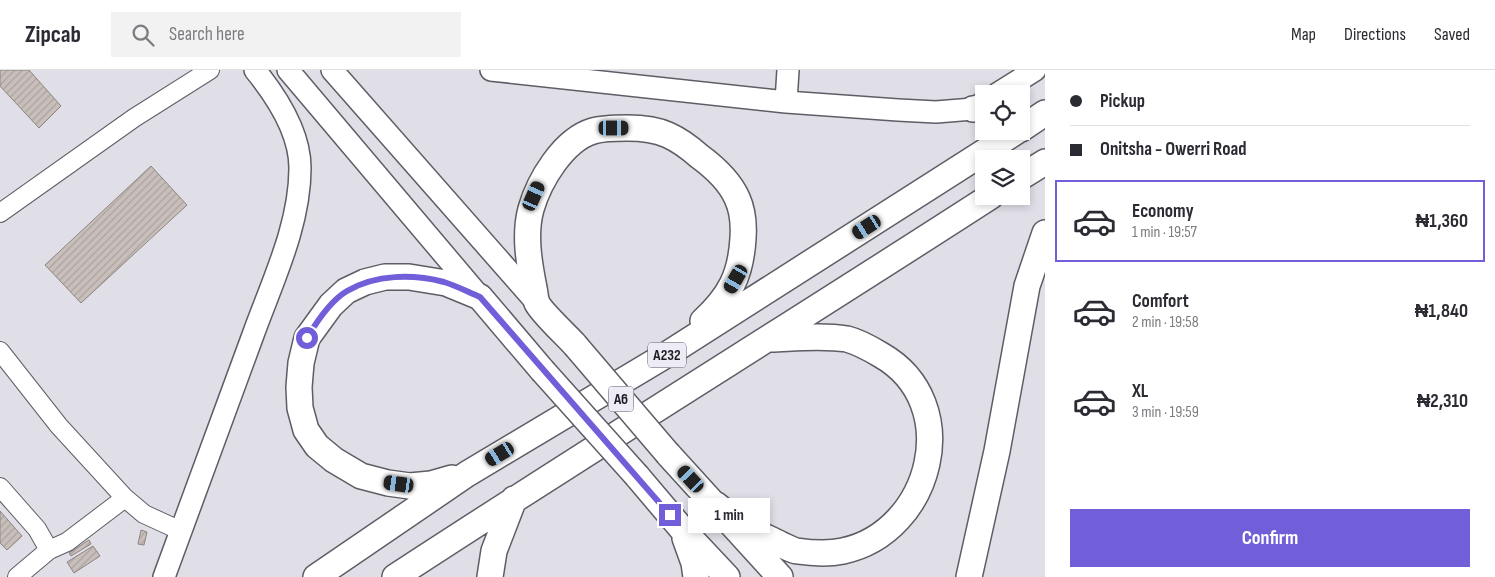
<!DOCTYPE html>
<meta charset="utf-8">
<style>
body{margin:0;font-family:"Sofia Sans Condensed",sans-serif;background:#f2f2f3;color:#2b2b33;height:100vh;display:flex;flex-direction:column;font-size:19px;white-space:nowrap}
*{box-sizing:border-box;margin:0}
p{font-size:16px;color:#7c7c81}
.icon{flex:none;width:28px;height:28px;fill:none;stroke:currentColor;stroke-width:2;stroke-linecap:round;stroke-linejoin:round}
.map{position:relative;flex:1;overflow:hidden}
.side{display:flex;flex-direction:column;background:#fff;width:450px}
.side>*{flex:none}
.guide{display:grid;align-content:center;height:110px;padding:0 25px;background:#fff}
.tools{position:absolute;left:975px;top:15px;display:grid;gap:10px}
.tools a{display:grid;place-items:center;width:55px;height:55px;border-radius:0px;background:#fff;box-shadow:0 2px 8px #0003;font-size:25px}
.end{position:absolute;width:22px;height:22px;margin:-11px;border:6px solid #705fd9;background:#fff;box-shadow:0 0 0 2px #fff}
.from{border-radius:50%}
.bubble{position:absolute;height:35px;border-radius:0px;background:#fff;box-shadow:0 2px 8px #0003;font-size:16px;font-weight:700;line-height:35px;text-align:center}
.car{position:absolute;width:15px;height:30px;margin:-15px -8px;border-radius:6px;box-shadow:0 0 4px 1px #0007;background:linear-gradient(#222 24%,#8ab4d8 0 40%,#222 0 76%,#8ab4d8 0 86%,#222 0)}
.guide b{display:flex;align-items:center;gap:18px;height:48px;font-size:19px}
.guide b+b{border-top:1px solid #e1e1e2}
.guide i{width:12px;height:12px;background:#2b2b33}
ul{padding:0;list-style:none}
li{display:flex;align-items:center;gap:15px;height:82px;margin:0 10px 8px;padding:0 15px;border:2px solid transparent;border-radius:0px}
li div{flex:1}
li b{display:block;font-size:19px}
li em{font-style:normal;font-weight:700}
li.active{border-color:#705fd9}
li>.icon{width:45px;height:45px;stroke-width:1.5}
.action{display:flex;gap:10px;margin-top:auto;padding:10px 25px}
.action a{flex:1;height:58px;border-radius:0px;background:#705fd9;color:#fff;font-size:20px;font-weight:700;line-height:58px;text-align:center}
header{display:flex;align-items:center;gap:30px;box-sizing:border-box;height:70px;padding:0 25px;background:#fff;border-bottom:1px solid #e1e1e2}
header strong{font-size:24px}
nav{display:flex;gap:28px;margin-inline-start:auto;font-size:18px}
.search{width:350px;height:45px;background:#f2f2f3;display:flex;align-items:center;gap:12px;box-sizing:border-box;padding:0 18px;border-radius:0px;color:#7c7c81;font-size:19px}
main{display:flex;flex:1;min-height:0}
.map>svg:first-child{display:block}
</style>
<header>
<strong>Zipcab</strong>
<div class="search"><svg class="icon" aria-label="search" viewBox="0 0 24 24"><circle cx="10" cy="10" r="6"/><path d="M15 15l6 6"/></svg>Search here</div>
<nav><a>Map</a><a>Directions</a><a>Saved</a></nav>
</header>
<main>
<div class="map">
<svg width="1045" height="507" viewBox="0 0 1045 507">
<defs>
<pattern id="building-hatch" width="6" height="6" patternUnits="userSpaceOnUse" patternTransform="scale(1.25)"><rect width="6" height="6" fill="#c8beba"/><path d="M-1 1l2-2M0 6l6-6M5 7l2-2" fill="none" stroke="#aba3a0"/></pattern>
</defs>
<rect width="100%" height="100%" fill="#e0dfe8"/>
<path fill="url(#building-hatch)" stroke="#8e8582" d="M0 0H29L61 36 39 58 0 16Z
M151 96 187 135 81 233 45 195Z
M0 441 22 466 7 480 0 473Z
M141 460 147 462 144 475 138 474Z
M89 470 91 474 71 486 69 483Z
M93 476 100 486 74 503 67 492Z"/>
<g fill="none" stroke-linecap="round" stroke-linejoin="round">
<g stroke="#5d5d65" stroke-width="20">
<path id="minor" d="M0 143 134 48 210 0
M0 281 59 356 125 428 144 444 181 461
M0 417 37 459 49 480 67 472 125 428
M17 507 49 480"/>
</g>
<g stroke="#5d5d65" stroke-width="24">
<path id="major" d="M288 0 480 227
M332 0 537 233
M491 0 786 32 898 40 936 42 973 39 984 32
M997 24 1035 0
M786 32 788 0
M164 507C194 427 223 346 253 265 272 212 300 156 300 98 300 62 277 27 255 0"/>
</g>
<g stroke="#5d5d65" stroke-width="28">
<path id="highway" d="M973 39 984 38
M1021 59 1045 43
M1021 107 1045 92
M575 275C567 266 541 242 537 233 535 228 535 222 534 218 529 193 524 164 531 139 539 111 563 70 593 61 603 58 616 58 627 58 640 58 655 59 668 65 679 70 690 78 699 86 714 97 729 110 737 128 743 141 744 154 743 168 741 205 730 226 703 251
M668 384 780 507
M637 406 681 458 727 507
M452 408 431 414 410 416 388 413 361 406 334 390 317 376 306 360 300 338 299 317 301 293 307 268 331 235 346 221 365 212 385 207H409L446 213 480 227 542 300
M715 434C725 442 735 450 746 457 756 463 768 468 780 474 785 476 791 480 797 481 811 483 829 484 843 481 932 462 965 333 881 285 871 279 859 272 847 269 822 265 796 268 771 269
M685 468 694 493 696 507
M316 507 467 404 666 285 1017 61
M395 507C592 378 793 254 991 126
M490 507 494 481 514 429
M969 507 997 381 1027 216 1045 163"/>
</g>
<use href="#minor" stroke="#fff" stroke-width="18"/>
<use href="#major" stroke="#fff" stroke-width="21"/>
<use href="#highway" stroke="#fff" stroke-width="25"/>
<g stroke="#5d5d65" stroke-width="28" stroke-linecap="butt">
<path id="highway-bridge" d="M575 275 668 384
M542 300 637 406"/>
</g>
<use href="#highway-bridge" stroke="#fff" stroke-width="25"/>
</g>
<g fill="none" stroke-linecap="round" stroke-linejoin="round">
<path stroke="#705fd9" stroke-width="6" d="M307 268C317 251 330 231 347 221 376 204 413 204 444 212 457 216 468 222 480 227L670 445"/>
</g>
<g text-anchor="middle" stroke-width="4.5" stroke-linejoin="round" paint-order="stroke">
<g fill="#edecf6" stroke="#5b5a60" stroke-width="1">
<rect x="648" y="272.5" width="38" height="25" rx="4"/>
<rect x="608.5" y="316.5" width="25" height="25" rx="4"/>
</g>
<g font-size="15" font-weight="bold" fill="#1d1c20">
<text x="667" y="290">A232</text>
<text x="621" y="334">A6</text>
</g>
</g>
</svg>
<div class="tools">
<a><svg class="icon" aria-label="locate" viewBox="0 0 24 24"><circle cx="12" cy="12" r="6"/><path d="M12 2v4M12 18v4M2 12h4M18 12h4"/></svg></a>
<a><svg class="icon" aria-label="layers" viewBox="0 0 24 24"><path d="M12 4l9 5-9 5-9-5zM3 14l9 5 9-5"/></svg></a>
</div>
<i class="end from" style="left:307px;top:268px"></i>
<i class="end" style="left:670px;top:445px"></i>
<div class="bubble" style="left:688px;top:428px;width:82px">1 min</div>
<i class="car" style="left:614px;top:58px;rotate:90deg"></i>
<i class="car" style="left:534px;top:126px;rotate:24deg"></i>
<i class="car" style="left:867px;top:157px;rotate:238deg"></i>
<i class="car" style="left:736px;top:209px;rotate:210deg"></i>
<i class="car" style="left:500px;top:384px;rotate:239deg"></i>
<i class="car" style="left:691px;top:409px;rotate:317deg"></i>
<i class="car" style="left:399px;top:414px;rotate:278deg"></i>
</div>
<section class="side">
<div class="guide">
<b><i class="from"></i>Pickup</b>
<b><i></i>Onitsha - Owerri Road</b>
</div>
<ul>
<li class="active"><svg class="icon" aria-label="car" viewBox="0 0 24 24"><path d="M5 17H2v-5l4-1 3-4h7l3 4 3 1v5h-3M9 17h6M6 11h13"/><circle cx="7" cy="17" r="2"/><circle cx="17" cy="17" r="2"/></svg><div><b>Economy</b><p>1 min · 19:57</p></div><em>₦1,360</em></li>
<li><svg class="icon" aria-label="car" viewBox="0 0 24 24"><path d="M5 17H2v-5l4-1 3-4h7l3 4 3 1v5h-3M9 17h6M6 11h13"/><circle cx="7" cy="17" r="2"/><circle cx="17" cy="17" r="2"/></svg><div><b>Comfort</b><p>2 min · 19:58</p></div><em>₦1,840</em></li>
<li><svg class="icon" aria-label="car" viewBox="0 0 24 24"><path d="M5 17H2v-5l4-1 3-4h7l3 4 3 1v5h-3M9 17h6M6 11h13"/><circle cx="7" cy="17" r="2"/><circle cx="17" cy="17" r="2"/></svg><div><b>XL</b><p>3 min · 19:59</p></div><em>₦2,310</em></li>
</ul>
<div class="action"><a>Confirm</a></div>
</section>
</main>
